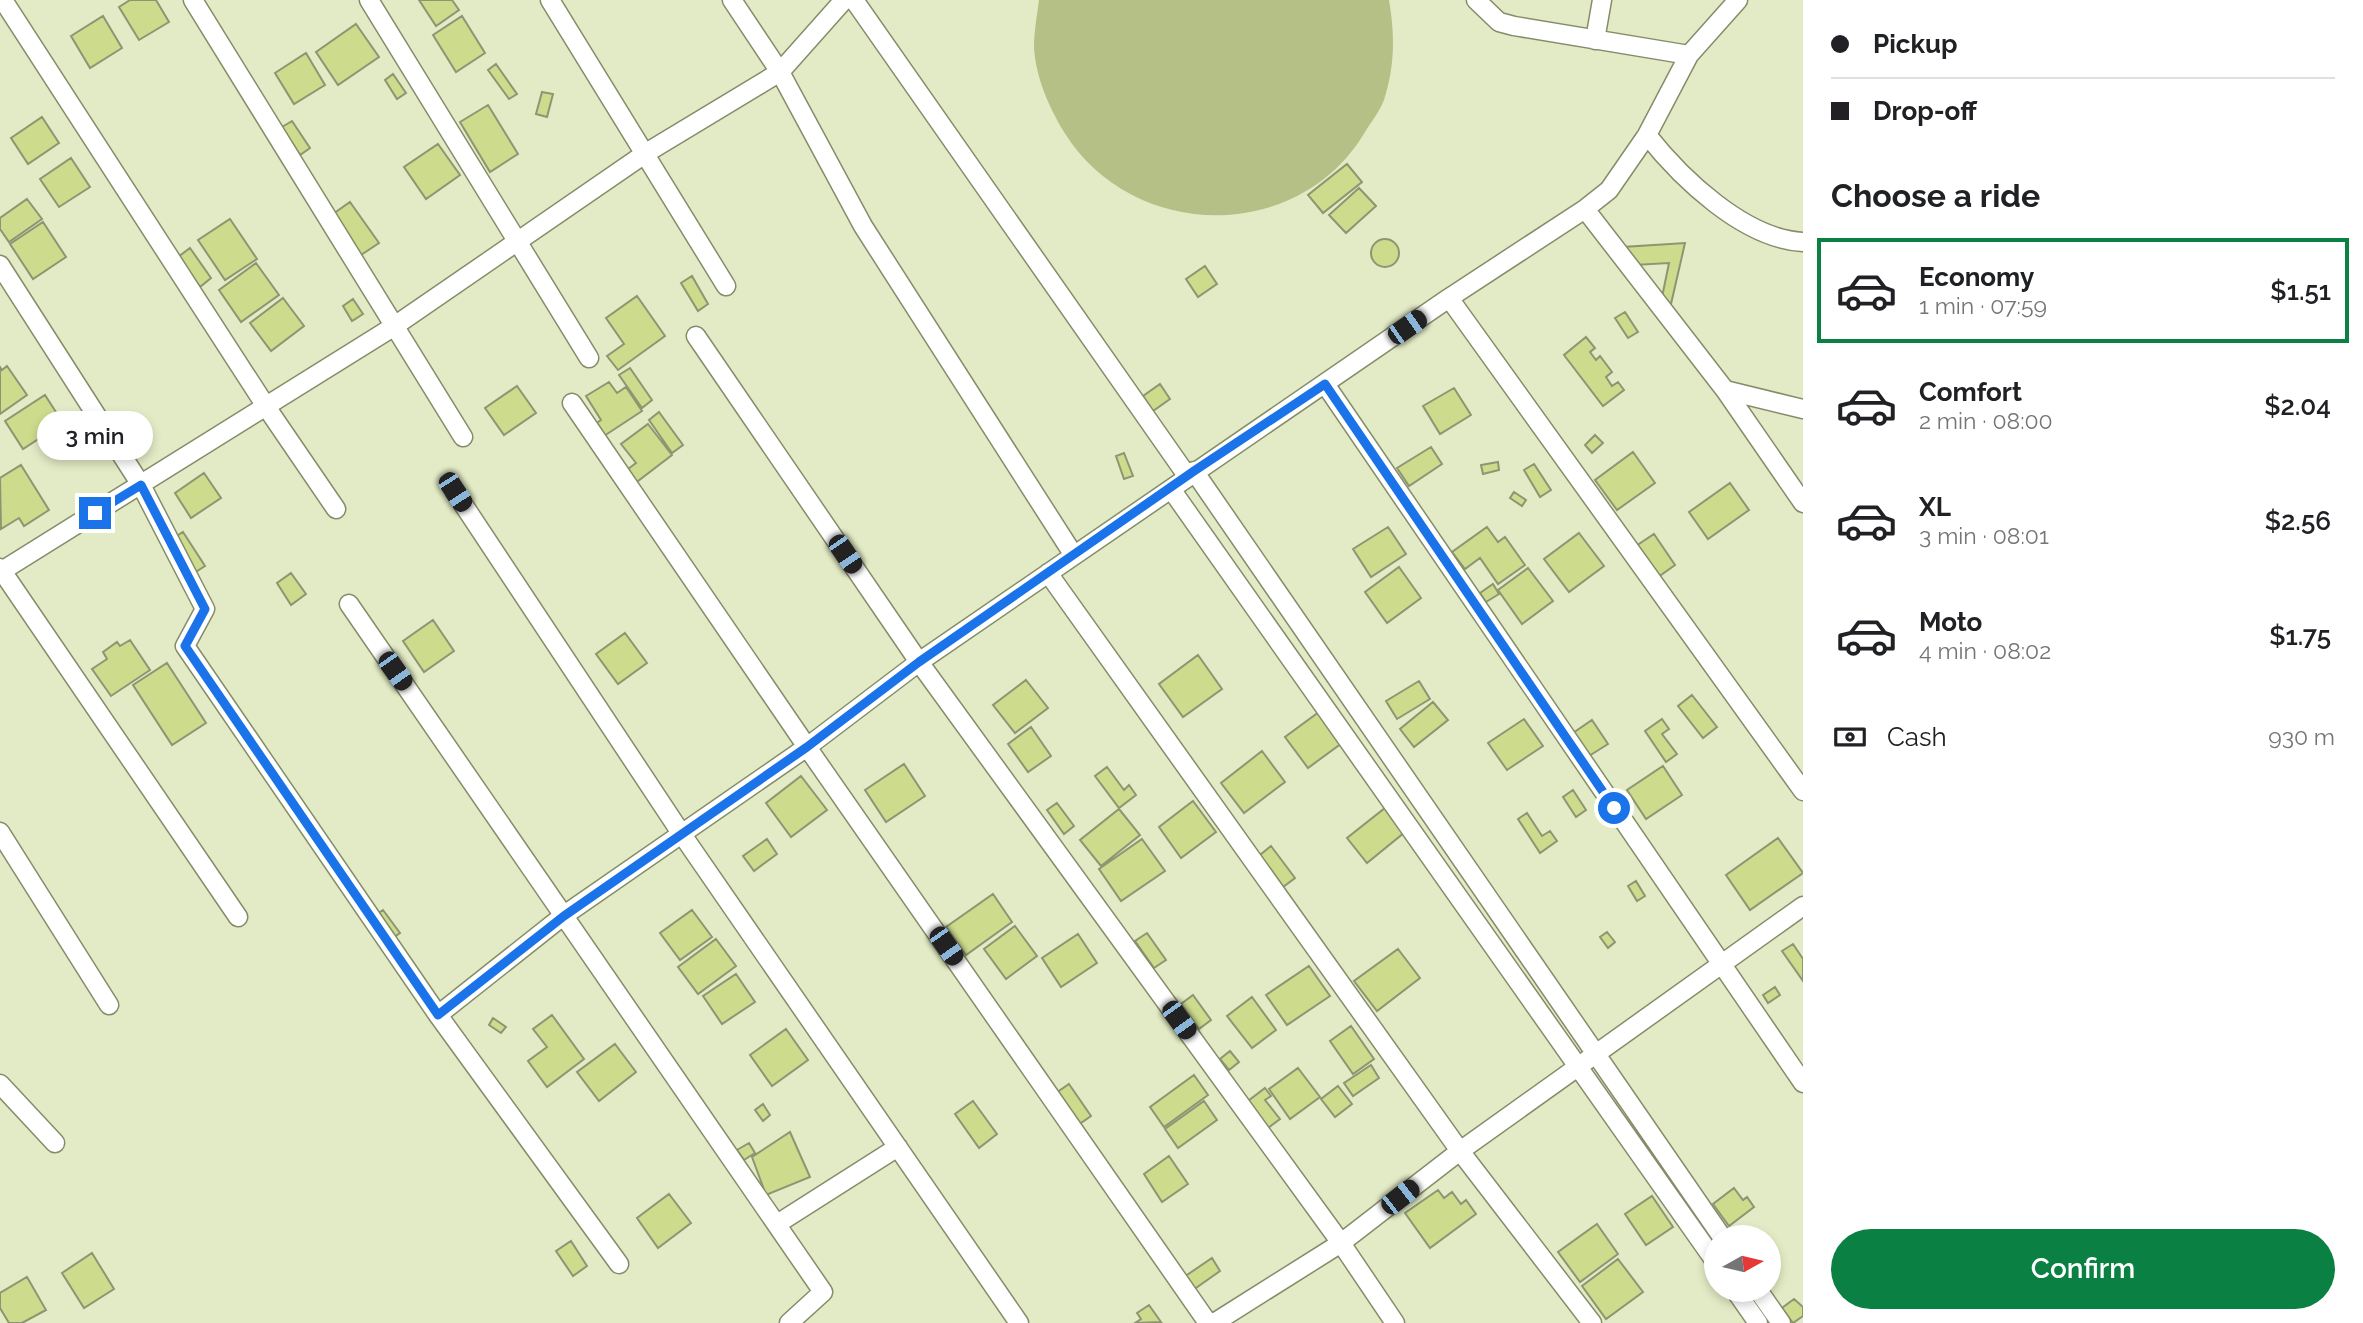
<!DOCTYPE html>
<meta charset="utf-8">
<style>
body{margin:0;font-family:Raleway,sans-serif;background:#f2f2f2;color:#202124;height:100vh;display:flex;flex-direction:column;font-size:26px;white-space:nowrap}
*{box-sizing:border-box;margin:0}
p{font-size:23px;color:#757577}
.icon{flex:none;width:38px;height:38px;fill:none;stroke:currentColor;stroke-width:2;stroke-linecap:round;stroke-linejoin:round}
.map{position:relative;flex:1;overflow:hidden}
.side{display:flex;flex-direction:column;background:#fff;width:560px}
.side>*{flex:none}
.guide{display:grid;align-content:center;height:154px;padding:0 28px;background:#fff}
.needle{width:46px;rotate:82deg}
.buttons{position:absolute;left:1704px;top:1225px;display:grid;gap:14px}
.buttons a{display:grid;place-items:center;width:77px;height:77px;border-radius:50%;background:#fff;box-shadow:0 4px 10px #0003;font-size:35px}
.end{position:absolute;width:32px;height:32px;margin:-16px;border:9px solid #1a73e8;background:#fff;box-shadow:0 0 0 4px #fff}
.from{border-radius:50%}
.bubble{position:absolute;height:49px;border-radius:24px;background:#fff;box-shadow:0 4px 10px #0003;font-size:23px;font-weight:600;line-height:49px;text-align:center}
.car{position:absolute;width:21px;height:42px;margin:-21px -10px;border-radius:9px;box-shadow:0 0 5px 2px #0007;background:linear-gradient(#222 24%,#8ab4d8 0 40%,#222 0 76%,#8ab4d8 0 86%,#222 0)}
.guide b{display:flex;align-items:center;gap:24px;height:66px;font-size:26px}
.guide b+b{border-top:2px solid #e0e0e0}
.guide i{width:18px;height:18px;background:#202124}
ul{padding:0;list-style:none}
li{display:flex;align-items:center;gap:21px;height:105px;margin:0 14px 10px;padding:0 14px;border:4px solid transparent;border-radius:0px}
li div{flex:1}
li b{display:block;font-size:26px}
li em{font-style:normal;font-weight:600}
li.active{border-color:#0b8043}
li>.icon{width:63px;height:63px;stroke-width:1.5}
h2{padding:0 28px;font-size:32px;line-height:84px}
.pay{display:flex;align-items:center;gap:18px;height:77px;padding:0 28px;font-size:26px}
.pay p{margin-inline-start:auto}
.primary-button{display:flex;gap:14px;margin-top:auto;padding:14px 28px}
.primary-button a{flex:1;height:80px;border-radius:42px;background:#0b8043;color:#fff;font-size:28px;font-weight:600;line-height:80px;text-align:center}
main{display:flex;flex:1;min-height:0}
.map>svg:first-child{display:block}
</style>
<main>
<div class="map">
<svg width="1803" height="1323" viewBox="0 0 1803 1323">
<rect width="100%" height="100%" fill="#e3ebc6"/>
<path fill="#b5c086" d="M1039 0H1389C1395 35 1395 65 1384 100 1380 111 1371 122 1365 132 1299 244 1132 242 1064 132 1049 107 1036 78 1034 48 1034 32 1037 15 1039 0Z"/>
<path fill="#cddb8c" stroke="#8e9572" stroke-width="2" d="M130 0H156L169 22 139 40 119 7Z
M419 0H452L459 10 436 26Z
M103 16 122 48 90 68 71 36Z
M462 16 485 53 456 72 433 35Z
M356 24 379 57 338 85 316 52Z
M306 53 325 85 294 104 275 73Z
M496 64 517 94 509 99 488 70Z
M393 74 406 93 397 99 385 80Z
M542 92 553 94 547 117 536 114Z
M488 105 518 154 490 172 460 122Z
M42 117 59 143 28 164 11 138Z
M292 121 310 148 300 155 282 127Z
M438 144 460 175 426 199 404 167Z
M71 158 90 187 59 207 40 179Z
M1347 164 1362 182 1323 213 1308 195Z
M1359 188 1376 206 1346 233 1329 215Z
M27 199 42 219 9 242 0 229V218Z
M350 202 379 243 361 255 333 214Z
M230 219 257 259 225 280 198 240Z
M43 222 66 257 33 279 10 244Z
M1371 253a14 14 0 1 1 28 0a14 14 0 1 1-28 0Z
M1685 243 1671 304 1661 302 1669 263 1634 265 1623 247Z
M190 248 211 278 200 287 178 257Z
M256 263 279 295 241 322 219 290Z
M1205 266 1217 284 1198 297 1186 279Z
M692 276 708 304 698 311 681 283Z
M637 296 665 336 618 370 607 356 624 344 606 318Z
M283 298 304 326 271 351 250 323Z
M353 299 363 314 352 321 343 306Z
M1625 312 1638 332 1628 338 1615 318Z
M1586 337 1595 348 1590 352 1596 360 1600 356 1612 372 1606 377 1612 386 1618 382 1624 390 1603 406 1564 355Z
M7 366 27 395 0 414V367L2 370Z
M630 368 652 400 642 408 619 375Z
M609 382 617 393 626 387 642 411 601 438 592 426 601 420 586 396Z
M1160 384 1170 399 1153 411 1143 396Z
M517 386 536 413 504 435 485 408Z
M1454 388 1471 415 1440 434 1423 406Z
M45 395 63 423 23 449 5 421Z
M659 412 683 445 672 453 649 420Z
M648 424 672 455 634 484 624 472 636 463 621 444Z
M1595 435 1603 443 1592 453 1585 445Z
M1431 447 1442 464 1409 486 1397 468Z
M1633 452 1655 483 1617 510 1595 480Z
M1124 453 1133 476 1124 479 1116 456Z
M1498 462 1499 470 1483 474 1481 465Z
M1534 464 1551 490 1540 497 1524 470Z
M21 465 49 510 24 526 19 518 1 529 0 478Z
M204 473 221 498 191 518 175 493Z
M1730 483 1749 510 1708 539 1689 512Z
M1514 492 1526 500 1522 506 1510 498Z
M1388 527 1406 554 1371 577 1353 549Z
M1487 527 1498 542 1505 537 1525 565 1498 584 1480 558 1465 569 1452 552Z
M183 532 205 566 194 573 172 539Z
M1579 533 1604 566 1569 592 1544 559Z
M1654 534 1675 565 1654 580 1633 548Z
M1399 567 1421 598 1387 623 1365 592Z
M1528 568 1553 601 1522 624 1498 590Z
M291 573 306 594 291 605 277 583Z
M1493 584 1499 594 1486 602 1480 593Z
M433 620 454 651 424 672 403 641Z
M625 633 647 663 618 684 596 654Z
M130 640 150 670 111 696 92 669 107 659 103 652 117 642 120 646Z
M1198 655 1222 689 1183 717 1159 684Z
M167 663 206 723 172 745 133 685Z
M1026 680 1048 708 1015 733 993 705Z
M1419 681 1430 699 1397 719 1386 701Z
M1692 695 1717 727 1703 738 1678 706Z
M1433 702 1448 720 1414 747 1400 729Z
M1319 712 1342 743 1308 768 1285 737Z
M1524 719 1543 746 1507 770 1488 743Z
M1662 719 1669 729 1662 734 1677 754 1666 762 1645 731Z
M1592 720 1608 744 1589 756 1573 733Z
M1031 727 1051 756 1028 772 1008 744Z
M1262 751 1285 782 1244 813 1221 783Z
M904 764 925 796 886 822 865 790Z
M1663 766 1682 795 1646 819 1627 790Z
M1107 767 1124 790 1129 785 1136 795 1119 808 1095 776Z
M801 776 827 810 791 837 766 803Z
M1573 790 1586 810 1576 817 1563 797Z
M1193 801 1216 832 1181 858 1159 827Z
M1057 803 1074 826 1064 834 1047 810Z
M1385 808 1405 832 1367 863 1347 838Z
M1119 809 1140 835 1101 866 1080 840Z
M1527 813 1542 836 1550 831 1557 841 1540 853 1518 819Z
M1778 838 1803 873 1750 910 1726 875Z
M767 839 777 854 754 871 743 856Z
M1142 839 1165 871 1121 901 1099 869Z
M1271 846 1295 878 1283 887 1260 855Z
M1636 881 1645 896 1637 901 1628 886Z
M993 894 1012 922 966 955 946 927Z
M383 910 400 933 390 940 374 916Z
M692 910 712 937 680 960 660 933Z
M1015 926 1037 956 1006 979 984 949Z
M1607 932 1615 942 1608 948 1600 937Z
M1147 933 1166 960 1154 968 1135 941Z
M1078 934 1097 963 1061 987 1042 958Z
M716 939 736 966 698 994 678 967Z
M1793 944 1803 959V981L1782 951Z
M1398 949 1420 978 1377 1011 1354 981Z
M1309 966 1330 996 1287 1025 1266 995Z
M736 974 755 1002 722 1024 703 996Z
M1775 987 1780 995 1768 1003 1763 995Z
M1193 995 1211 1020 1199 1029 1181 1004Z
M1252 997 1276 1030 1252 1048 1227 1016Z
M552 1015 584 1059 547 1087 528 1061 547 1047 533 1029Z
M493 1018 506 1027 501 1033 489 1025Z
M1351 1026 1374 1059 1353 1074 1330 1041Z
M786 1029 808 1060 772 1086 750 1055Z
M615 1044 636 1072 599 1101 577 1072Z
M1230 1051 1239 1062 1229 1070 1220 1059Z
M1371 1065 1379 1078 1353 1096 1344 1083Z
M1298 1068 1320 1097 1290 1119 1269 1089Z
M1194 1075 1208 1095 1164 1127 1150 1107Z
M1069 1084 1091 1116 1078 1125 1056 1093Z
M1338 1086 1352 1104 1335 1117 1321 1099Z
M1265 1088 1271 1096 1265 1100 1280 1119 1268 1128 1248 1101Z
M973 1101 997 1134 979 1148 955 1114Z
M1204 1101 1217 1120 1178 1148 1165 1129Z
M763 1104 770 1115 763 1121 755 1110Z
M790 1132 810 1177 766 1195 752 1157Z
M749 1143 755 1153 744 1160 737 1150Z
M1169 1156 1188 1184 1162 1202 1144 1174Z
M1734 1188 1743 1200 1747 1197 1754 1207 1729 1226 1713 1204Z
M1438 1190 1444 1198 1452 1192 1461 1204 1466 1200 1476 1214 1430 1248 1405 1213Z
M669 1194 691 1223 658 1248 637 1218Z
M1652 1196 1673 1227 1646 1245 1625 1214Z
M1597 1224 1618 1254 1580 1282 1558 1252Z
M571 1241 587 1266 573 1276 556 1251Z
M92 1253 114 1289 84 1308 62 1273Z
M1212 1258 1220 1271 1193 1290 1184 1277Z
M1618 1259 1643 1292 1606 1319 1582 1286Z
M27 1277 46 1310 22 1323H9L0 1308V1293Z
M1794 1299 1803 1307V1316L1793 1323 1782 1308Z
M1149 1305 1161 1322 1135 1323 1141 1319 1137 1313Z"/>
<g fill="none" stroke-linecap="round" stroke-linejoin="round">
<g stroke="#858c69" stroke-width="21">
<path id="street" d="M3 0 267 408 336 509
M193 0 463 437
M369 0 589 358
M550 0 726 286
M732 0 780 72 863 226 1073 554
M854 0 1188 477
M1476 0 1499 22 1514 26 1689 55
M1595 40 1602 0
M1647 135C1681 178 1744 239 1803 242
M1585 209 1725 390 1803 503
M0 265 141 485 205 609 185 646 438 1015 619 1264
M1449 298 1803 791
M696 336 919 662 1341 1243 1395 1323
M1325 384 1803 1083
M1725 390 1803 409
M572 403 807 747 1208 1323
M1194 471 1722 1237
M1171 489 1717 1264
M455 492 681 833 1019 1323
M0 568 238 917
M0 572 393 327 646 153 780 72 844 0
M1048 573 1460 1151 1592 1323
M349 604 823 1292 789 1323
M0 832 109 1005
M438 1015 563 916 807 747 919 662 1449 298 1585 209 1609 190 1647 135 1689 55 1738 0
M0 1084 55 1143
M777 1224 898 1147
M1735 1290 1758 1323
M1758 1290 1781 1323
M1214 1323 1341 1243 1460 1151 1803 906"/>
</g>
<use href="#street" stroke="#fff" stroke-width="18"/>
</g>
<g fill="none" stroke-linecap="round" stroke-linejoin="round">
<path stroke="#1a73e8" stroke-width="9" d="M95 513 141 485 205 609 185 646 438 1015 564 916 807 747 919 662 1194 471 1325 384 1614 808"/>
</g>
</svg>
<div class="buttons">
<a><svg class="needle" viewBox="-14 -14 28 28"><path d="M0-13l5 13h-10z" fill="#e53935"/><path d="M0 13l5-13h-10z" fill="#757577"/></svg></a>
</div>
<i class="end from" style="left:1614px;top:808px"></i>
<i class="end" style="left:95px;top:513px"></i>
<div class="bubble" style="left:37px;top:411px;width:116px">3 min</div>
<i class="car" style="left:1407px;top:327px;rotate:55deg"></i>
<i class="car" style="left:455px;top:492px;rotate:147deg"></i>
<i class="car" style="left:845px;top:554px;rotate:146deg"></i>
<i class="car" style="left:395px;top:671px;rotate:145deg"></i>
<i class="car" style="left:946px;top:946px;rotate:145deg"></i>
<i class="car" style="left:1179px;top:1020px;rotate:144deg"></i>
<i class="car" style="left:1400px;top:1197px;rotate:52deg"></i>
</div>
<section class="side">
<div class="guide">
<b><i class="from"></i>Pickup</b>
<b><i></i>Drop-off</b>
</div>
<h2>Choose a ride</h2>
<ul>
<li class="active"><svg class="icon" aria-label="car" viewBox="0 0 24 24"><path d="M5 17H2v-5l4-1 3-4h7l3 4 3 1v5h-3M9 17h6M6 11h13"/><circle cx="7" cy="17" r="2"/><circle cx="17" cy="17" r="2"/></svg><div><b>Economy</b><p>1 min · 07:59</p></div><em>$1.51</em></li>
<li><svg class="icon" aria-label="car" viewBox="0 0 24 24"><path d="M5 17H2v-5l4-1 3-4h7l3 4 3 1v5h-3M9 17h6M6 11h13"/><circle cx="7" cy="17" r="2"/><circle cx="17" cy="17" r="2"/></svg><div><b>Comfort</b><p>2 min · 08:00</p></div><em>$2.04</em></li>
<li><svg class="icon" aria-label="car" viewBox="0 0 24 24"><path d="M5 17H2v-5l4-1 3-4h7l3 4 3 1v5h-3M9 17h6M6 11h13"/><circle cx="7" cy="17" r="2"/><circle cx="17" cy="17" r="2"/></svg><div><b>XL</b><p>3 min · 08:01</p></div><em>$2.56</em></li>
<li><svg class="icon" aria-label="car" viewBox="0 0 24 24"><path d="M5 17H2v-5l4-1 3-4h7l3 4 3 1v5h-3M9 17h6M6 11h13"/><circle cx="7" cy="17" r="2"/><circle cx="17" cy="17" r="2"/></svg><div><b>Moto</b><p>4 min · 08:02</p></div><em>$1.75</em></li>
</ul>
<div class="pay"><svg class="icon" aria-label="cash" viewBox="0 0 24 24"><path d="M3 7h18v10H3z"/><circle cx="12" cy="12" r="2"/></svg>Cash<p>930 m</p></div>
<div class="primary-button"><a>Confirm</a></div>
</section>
</main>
